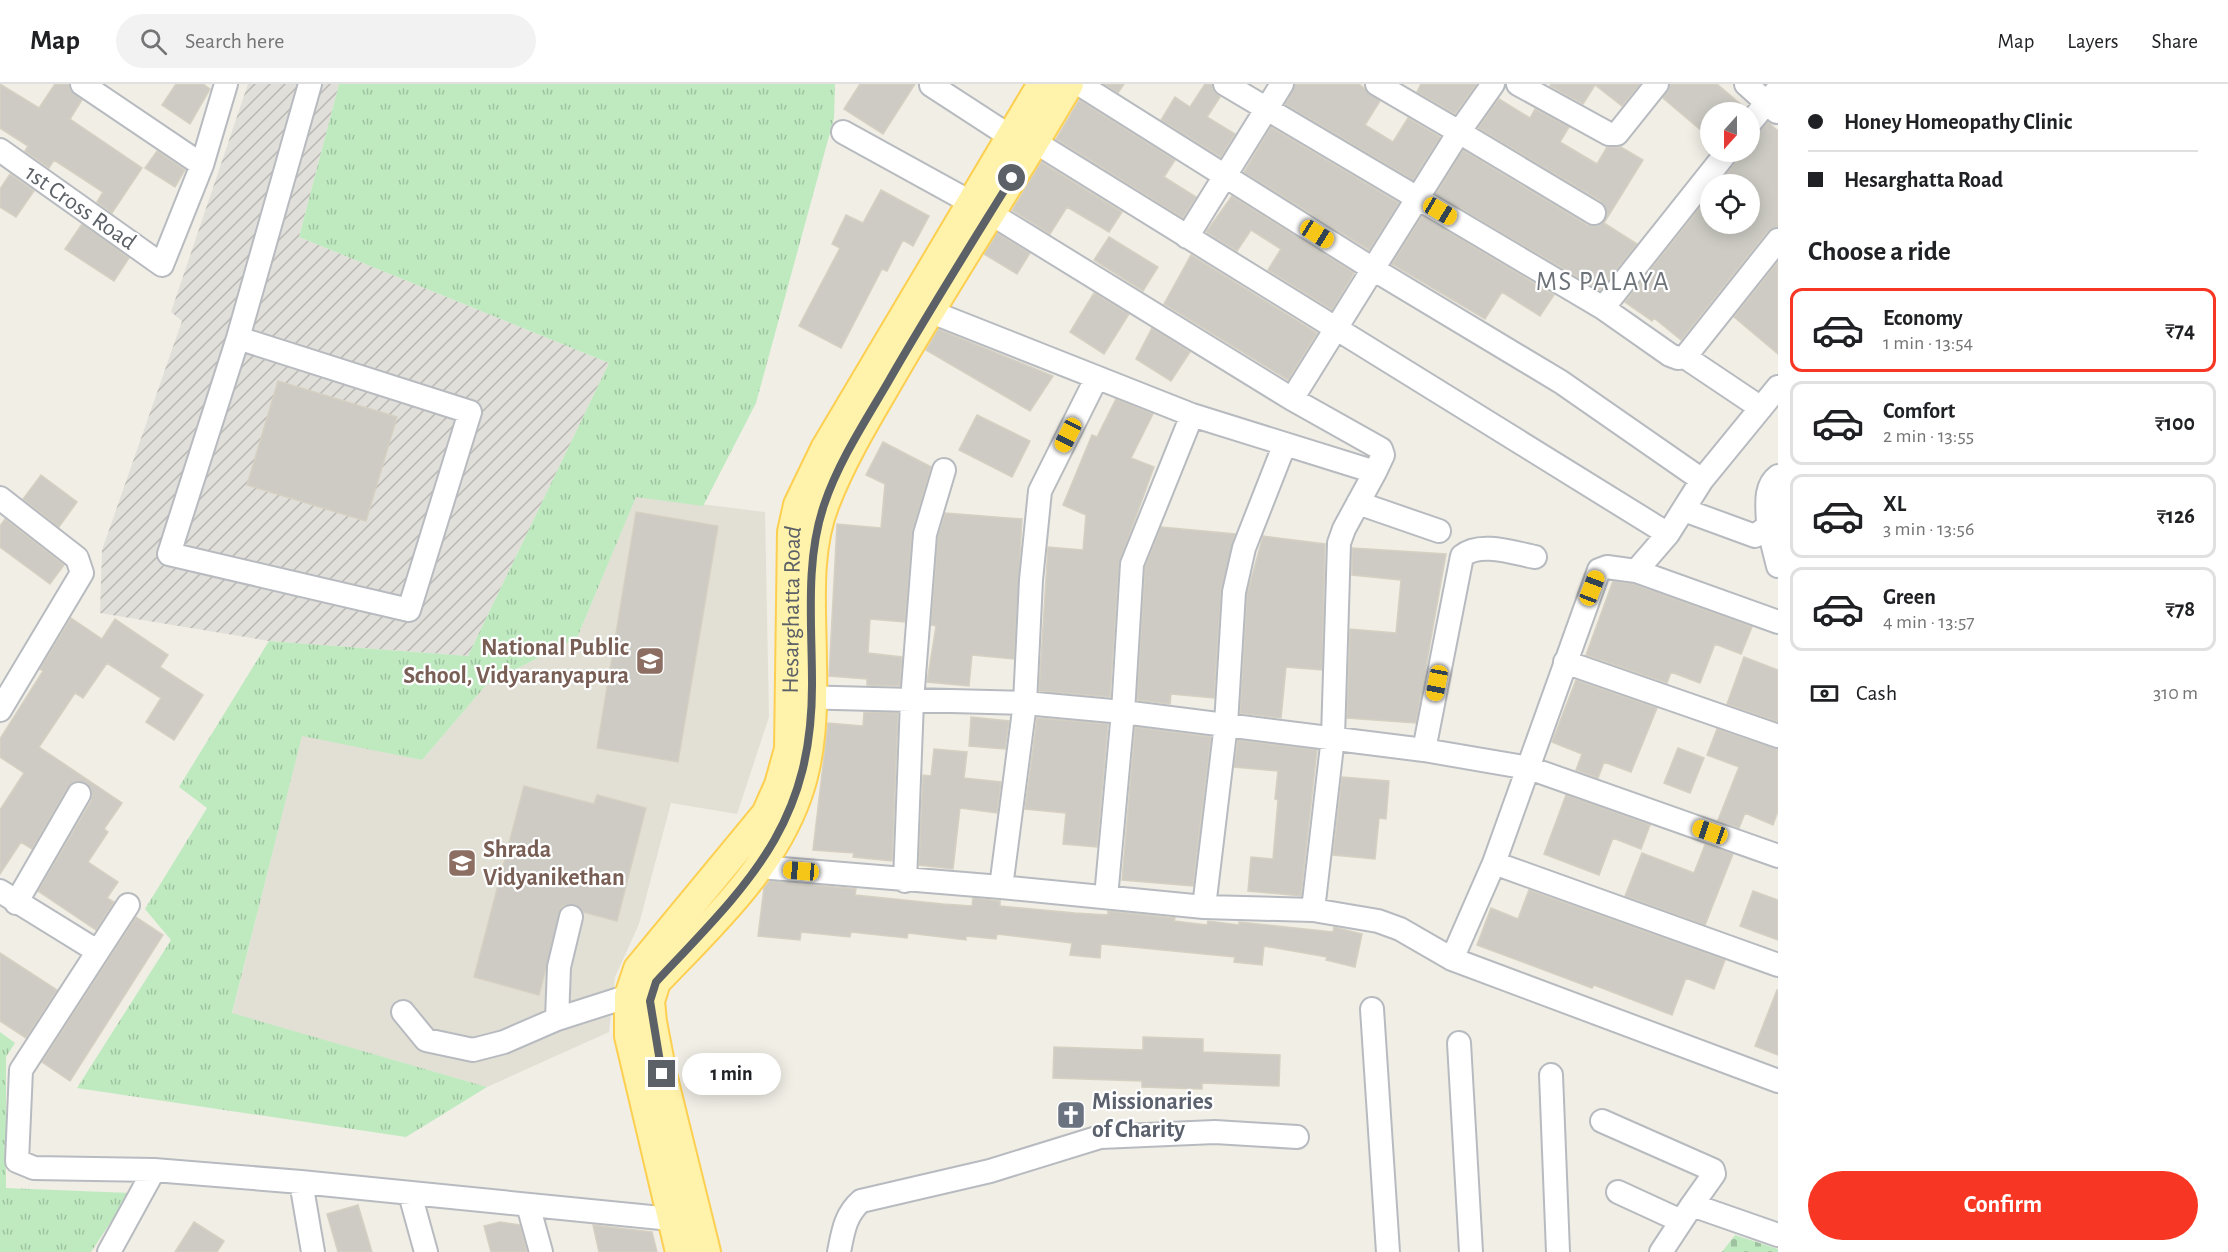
<!DOCTYPE html>
<meta charset="utf-8">
<style>
body{margin:0;font-family:"Alegreya Sans",sans-serif;background:#f2f2f2;color:#202124;height:100vh;display:flex;flex-direction:column;font-size:22px;white-space:nowrap}
*{box-sizing:border-box;margin:0}
p{font-size:20px;color:#757577}
.icon{flex:none;width:33px;height:33px;fill:none;stroke:currentColor;stroke-width:2;stroke-linecap:round;stroke-linejoin:round}
.map{position:relative;flex:1;overflow:hidden}
.sheet{display:flex;flex-direction:column;background:#fff;width:450px}
.sheet>*{flex:none}
.top-card{display:grid;align-content:center;height:132px;padding:0 30px;background:#fff}
.needle{width:39px;rotate:201deg}
.buttons{position:absolute;left:1700px;top:18px;display:grid;gap:12px}
.buttons a{display:grid;place-items:center;width:60px;height:60px;border-radius:50%;background:#fff;box-shadow:0 3px 15px #0003;font-size:30px}
.end{position:absolute;width:27px;height:27px;margin:-14px;border:8px solid #5c6167;background:#fff;box-shadow:0 0 0 3px #fff}
.from{border-radius:50%}
.bubble{position:absolute;height:42px;border-radius:21px;background:#fff;box-shadow:0 3px 15px #0003;font-size:20px;font-weight:600;line-height:42px;text-align:center}
.car{position:absolute;width:18px;height:36px;margin:-18px -9px;border-radius:8px;box-shadow:0 0 4px 2px #0007;background:linear-gradient(#f5c518 24%,#345 0 40%,#f5c518 0 76%,#345 0 86%,#f5c518 0)}
.top-card b{display:flex;align-items:center;gap:21px;height:57px;font-size:22px}
.top-card b+b{border-top:2px solid #e0e0e0}
.top-card i{width:15px;height:15px;background:#202124}
ul{padding:0;list-style:none}
li{display:flex;align-items:center;gap:18px;height:84px;margin:0 12px 9px;padding:0 18px;border:3px solid #e0e0e0;border-radius:12px}
li div{flex:1}
li b{display:block;font-size:22px}
li em{font-style:normal;font-weight:600}
li.active{border-color:#f73623}
li>.icon{width:54px;height:54px;stroke-width:1.5}
h2{padding:0 30px;font-size:27px;line-height:72px}
.pay{display:flex;align-items:center;gap:15px;height:66px;padding:0 30px;font-size:22px}
.pay p{margin-inline-start:auto}
.button{display:flex;gap:12px;margin-top:auto;padding:12px 30px}
.button a{flex:1;height:69px;border-radius:36px;background:#f73623;color:#fff;font-size:24px;font-weight:600;line-height:69px;text-align:center}
header{display:flex;align-items:center;gap:36px;box-sizing:border-box;height:84px;padding:0 30px;background:#fff;border-bottom:2px solid #e0e0e0}
header strong{font-size:28px}
nav{display:flex;gap:33px;margin-inline-start:auto;font-size:21px}
.search{width:420px;height:54px;background:#f2f2f2;display:flex;align-items:center;gap:15px;box-sizing:border-box;padding:0 21px;border-radius:33px;color:#757577;font-size:22px}
main{display:flex;flex:1;min-height:0}
.map>svg:first-child{display:block}
</style>
<header>
<strong>Map</strong>
<div class="search"><svg class="icon" aria-label="search" viewBox="0 0 24 24"><circle cx="10" cy="10" r="6"/><path d="M15 15l6 6"/></svg>Search here</div>
<nav><a>Map</a><a>Layers</a><a>Share</a></nav>
</header>
<main>
<div class="map">
<svg width="1778" height="1168" viewBox="0 0 1778 1168">
<defs>
<pattern id="industrial-furrows" width="10" height="10" patternUnits="userSpaceOnUse" patternTransform="scale(1.5)"><rect width="10" height="10" fill="#e1dfd9"/><path d="M-1 1l2-2M0 10L10 0M9 11l2-2" fill="none" stroke="#bab8b4"/></pattern>
<pattern id="grass-tufts" width="24" height="20" patternUnits="userSpaceOnUse" patternTransform="scale(1.5)"><rect width="24" height="20" fill="#bfeac0"/><path d="M3 7l-1-3M5 7V3M7 7l1-3M15 17l-1-3M17 17v-4M19 17l1-3" fill="none" stroke="#9ec1a0"/></pattern>
<pattern id="cemetery-stones" width="16" height="16" patternUnits="userSpaceOnUse" patternTransform="scale(1.5)"><rect width="16" height="16" fill="#bfeac0"/><path d="M2 7V4a2 2 0 0 1 4 0v3zM10 15v-3a2 2 0 0 1 4 0v3z" fill="#9ec1a0"/></pattern>
</defs>
<rect width="100%" height="100%" fill="#f0eee5"/>
<path fill="url(#industrial-furrows)" d="M248 0H339L299 153 609 279 468 572 269 557 100 529 102 466 182 237 171 228Z"/>
<path fill="#e2e0d5" d="M636 412 765 428 769 633 737 730 671 719 639 840 615 893 609 948 487 1003 232 930 302 651 422 676 487 600 577 554Z"/>
<path fill="url(#grass-tufts)" d="M339 0H835L834 34 756 319 703 422 636 413 577 554 487 600 422 676 302 652 232 929 487 1003 406 1053 77 1004 171 856 145 825 207 724 179 703 269 557 468 572 609 279 299 153Z
M0 948 15 959 6 973V1104L130 1109 91 1168H0Z"/>
<path fill="url(#cemetery-stones)" d="M1735 1151 1778 1165V1168H1722Z"/>
<path fill="#cdcbc4" stroke="#d6d0c2" stroke-width="1.5" d="M0 0 39 24 55 0H69L70 6 82 16 70 35 142 84 112 129 97 118 103 108 54 76 49 84 25 67 28 62 0 44Z
M176 0H203L210 5 190 40 162 21Z
M860 0H915L883 50 844 25Z
M1104 0H1124L1118 9Z
M1205 0H1212L1214 7 1220 13 1207 33 1235 50 1221 73 1161 36 1175 13 1190 23Z
M1295 0H1359L1380 17 1365 41 1393 58 1408 34 1440 53 1413 96 1285 20Z
M1421 0H1474L1476 1 1455 30 1417 8Z
M1551 0H1640L1622 22 1595 1 1583 20 1550 2Z
M1670 0H1717L1745 24 1741 28H1710V54L1663 14Z
M1499 15 1530 34 1535 25 1569 43 1560 58 1597 80 1607 63H1621L1643 76 1604 139 1637 160 1600 206 1436 110 1463 66 1587 141 1594 142 1605 136 1607 129 1601 117 1478 44Z
M1079 16 1175 76 1164 93 1196 113 1183 134 1056 55Z
M1768 38 1778 47V143L1767 148 1681 256 1654 234 1652 237 1625 218 1710 111V140H1749V100H1718L1738 76 1740 68H1749V56Z
M1271 43 1399 119 1369 166 1244 88Z
M157 67 185 86 175 103 145 84Z
M1041 78 1122 128 1109 148 1067 123 1050 150 1012 126Z
M10 90 34 107 16 133 0 123V105Z
M881 106 929 132 913 162 903 156 887 187 882 185 841 264 799 242 840 164 832 160 846 131 863 139Z
M1232 112 1354 189 1332 226 1268 186 1281 165 1251 146 1237 167 1206 148Z
M1422 132 1554 211 1540 232 1502 208 1485 235 1392 180Z
M82 140 129 174 114 197 65 165Z
M997 149 1030 169 1017 190 984 170Z
M1109 153 1158 183 1143 207 1094 176Z
M1191 171 1317 249 1288 296 1164 220Z
M1778 178V270L1734 233Z
M1094 209 1129 230 1104 270 1070 248Z
M1152 244 1190 268 1171 297 1136 275Z
M938 245 1053 292 1030 327 926 266Z
M278 297 397 333 366 437 247 401Z
M1116 315 1153 330 1131 374 1154 383 1119 479 1110 613 1039 607 1048 463 1083 466 1086 431 1063 421 1092 351 1097 353Z
M977 331 1030 357 1012 393 959 366Z
M883 358 931 383 912 449 905 538 870 535 868 569 902 573 900 602 867 601V595L829 592 837 440 881 444 885 400 866 391Z
M41 391 77 418 59 443 23 415Z
M636 428 718 442 678 678 597 664Z
M945 429 1022 435 1014 575 972 571 969 602 927 598 936 542 931 541 938 452Z
M5 435 64 481 50 500 0 463V442Z
M1161 443 1235 450 1221 507 1214 614 1171 610 1170 620 1137 616 1145 483Z
M1263 452 1325 460 1322 586 1286 583 1281 634 1240 629 1247 510Z
M1352 464 1446 470 1416 639 1347 634 1350 545 1396 549 1401 496 1352 491Z
M1613 497 1633 500 1752 543 1741 570 1715 560 1700 599 1671 588 1667 599 1586 571Z
M71 534 102 555 115 535 168 571 160 583 203 611 174 656 146 638 161 614 107 579 83 614 75 609 39 663 122 719 104 745 108 748 88 778 118 798 107 814 114 818 96 846 38 807 91 717 92 709 86 699 78 697 68 703 32 765 21 758 0 790V726L24 689 0 673V655L43 587 40 585Z
M1744 573 1778 586V638L1727 620Z
M1576 596 1657 624 1631 688 1604 678 1598 694 1576 686 1582 670 1552 658Z
M864 628 898 629 892 777 853 773 854 769 813 766 828 639 863 642Z
M971 633 1009 637 1005 665 969 662Z
M1037 634 1108 640 1097 763 1063 760 1066 729 1025 725Z
M1135 643 1211 653 1193 802 1122 796Z
M1717 645 1778 665V727L1773 741 1745 729 1739 744 1718 736 1739 683 1707 671Z
M1238 656 1317 666 1301 812 1248 807 1251 773 1273 775 1278 716 1275 715 1278 687 1234 683Z
M1678 664 1704 674 1690 709 1664 699Z
M934 665 967 668 964 694 1001 698 997 729 960 724 953 785 919 781 923 691 931 692Z
M1342 693 1389 697 1386 735 1379 734 1375 775 1333 771Z
M524 702 594 720 597 711 646 724 617 837 583 828 575 820 562 822 539 911 474 893Z
M1566 711 1650 741 1641 765 1613 754 1599 791 1544 770Z
M1705 761 1733 770 1705 841 1625 812 1642 769 1694 789Z
M769 797 856 805 855 811 943 820 972 822 973 814 1000 817V822L1075 829 1108 831V827L1175 834 1174 837 1207 841 1208 837 1239 841V838L1333 848 1334 843 1362 850 1355 883 1326 876 1327 873 1264 862 1262 881 1234 878 1235 873 1101 860 1100 874 1070 871 1072 859 997 850 996 855 966 852V856L908 849 907 854 851 848 850 853 801 848 800 856 758 852 764 804Z
M1529 806 1725 876 1714 905 1686 894 1672 931 1594 901 1592 904 1477 861 1491 824 1518 835Z
M1753 807 1778 816V856L1740 842Z
M136 833 163 851 70 997 42 978Z
M0 869 57 906 26 954 0 937Z
M1777 906H1778V971L1755 962Z
M1143 953 1203 955V968L1280 971 1279 1002 1202 999V1005L1142 1003V997L1053 994 1054 963 1143 966Z
M358 1121 372 1168H338L327 1130Z
M194 1138 224 1157 217 1168H175Z
M500 1138 520 1141 527 1168H491L484 1142Z
M593 1141 652 1148 657 1168H599Z"/>
<g fill="none" stroke-linecap="round" stroke-linejoin="round">
<g stroke="#b7bbc0" stroke-width="26">
<path id="minor" d="M82 0 202 81
M1079 0 1373 185 1459 48 1377 0
M1225 0 1603 224 1727 68
M1493 0 1459 48 1594 129
M1518 0 1609 50H1617L1657 0
M1746 0 1777 28
M931 1 1011 53 1035 58 1668 450
M1749 40 1778 5
M843 48 990 129 1292 315 1373 185 1561 298 1702 396
M0 66 162 181 202 81 226 0
M1187 153 1282 0
M1603 224 1670 271 1678 274 1685 273 1778 156
M929 227 1192 331 1375 388 1344 445 1339 459 1333 653 1313 826
M238 254 470 328 409 526 169 470 238 254 310 0
M1685 273 1761 324
M1292 315 1381 365 1383 371 1375 388
M0 414 77 474 82 489 0 626
M1358 419 1439 447
M1684 426 1755 452 1768 442C1768 425 1763 403 1778 392
M1768 442 1778 482
M1636 487 1778 538
M1565 578 1778 652
M797 613 1025 619 1123 628 1424 666 1529 684 1778 772
M1424 666 1462 472C1480 457 1514 469 1535 473
M1494 779 1599 486 1607 483 1636 487 1668 450 1702 396 1778 303
M759 783 1001 803 1204 823 1313 826 1378 837 1400 845 1452 875 1778 997
M905 797 912 617 925 450 944 386
M1001 803 1025 619 1031 496 1040 407 1096 295
M0 807 97 867
M1106 813 1123 628 1132 480 1192 331
M16 819 79 710
M128 821 21 986 17 1077 34 1084 154 1086 301 1098 671 1135 686 1134
M1204 823 1226 640 1234 508 1244 464 1284 362
M1452 875 1494 779 1778 881
M1372 925 1388 1168
M403 928 426 956 473 966 504 958 557 935 629 912
M557 935 559 883 571 833
M1459 959 1471 1168
M1551 991 1558 1168
M1602 1037 1713 1086 1714 1090 1692 1121
M301 1098 313 1168
M1618 1108 1681 1137
M410 1110 426 1168
M528 1121 541 1168
M109 1168 154 1086
M839 1168C843 1148 845 1131 861 1117L990 1087 1100 1053 1215 1048 1297 1053
M1661 1168 1692 1121 1778 1151"/>
</g>
<g stroke="#fdcf51" stroke-width="32">
<g id="major">
<path id="s1" d="M680 1168 629 952V912L638 885 766 730 779 701 789 665 792 448 798 421 825 365 1042 0"/>
<path d="M706 1168 662 990 652 938 650 917 656 898C708 843 771 786 797 712 812 671 813 624 812 581 812 528 805 469 825 419 844 370 873 324 899 279 954 185 1014 94 1069 0"/>
</g>
</g>
<use href="#minor" stroke="#fff" stroke-width="22"/>
<use href="#major" stroke="#fff2ab" stroke-width="28"/>
</g>
<g fill="none" stroke-linecap="round" stroke-linejoin="round">
<path stroke="#5c6167" stroke-width="8" d="M662 990 650 917 656 898C748 800 813 742 812 598 812 540 805 477 824 421 838 379 864 339 887 300 927 230 970 162 1012 94"/>
</g>
<defs>
<g id="school-square" transform="scale(1.5)"><rect x="-9" y="-9" width="18" height="18" rx="4" fill="#8d6e63" stroke="#fff"/><path d="M0-5L7-2L0 1L-7-2ZM-4 1L0 2.5L4 1V4Q0 6-4 4Z" fill="#fff"/></g>
<g id="church-square" transform="scale(1.5)"><rect x="-9" y="-9" width="18" height="18" rx="4" fill="#6b7280" stroke="#fff"/><path d="M-1.2-6h2.4v3.5h3.3v2.4h-3.3V6h-2.4V-.1h-3.3v-2.4h3.3Z" fill="#fff"/></g>
</defs>
<g fill-rule="evenodd">
<use href="#school-square" x="650" y="577"/>
<use href="#school-square" x="462" y="779"/>
<use href="#church-square" x="1071" y="1031"/>
</g>
<g text-anchor="middle" stroke-width="4.5" stroke-linejoin="round" paint-order="stroke">
<g font-size="24" fill="#5c6167" stroke="#fff">
<text transform="translate(81 123) rotate(35)" y="8">1st Cross Road</text>
<text dy="8" stroke="none"><textPath href="#s1" startOffset="700">Hesarghatta Road</textPath></text>
</g>
<g font-size="24" font-weight="bold" fill="#785e54" stroke="#fff" text-anchor="end">
<text x="629" y="571">National Public<tspan x="629" dy="28">School, Vidyaranyapura</tspan></text>
<text x="483" y="773" text-anchor="start">Shrada<tspan x="483" dy="28">Vidyanikethan</tspan></text>
</g>
<g font-size="24" font-weight="bold" fill="#5b616d" stroke="#fff" text-anchor="start">
<text x="1092" y="1025">Missionaries<tspan x="1092" dy="28">of Charity</tspan></text>
</g>
<g font-size="27" letter-spacing="1.5" fill="#6d7379" stroke="#fff">
<text x="1603" y="206">MS PALAYA</text>
</g>
</g>
</svg>
<div class="buttons">
<a><svg class="needle" viewBox="-14 -14 28 28"><path d="M0-13l5 13h-10z" fill="#e53935"/><path d="M0 13l5-13h-10z" fill="#757577"/></svg></a>
<a><svg class="icon" aria-label="locate" viewBox="0 0 24 24"><circle cx="12" cy="12" r="6"/><path d="M12 2v4M12 18v4M2 12h4M18 12h4"/></svg></a>
</div>
<i class="end from" style="left:1012px;top:94px"></i>
<i class="end" style="left:662px;top:990px"></i>
<div class="bubble" style="left:682px;top:969px;width:99px">1 min</div>
<i class="car" style="left:1440px;top:127px;rotate:121deg"></i>
<i class="car" style="left:1317px;top:150px;rotate:122deg"></i>
<i class="car" style="left:1068px;top:351px;rotate:207deg"></i>
<i class="car" style="left:1592px;top:504px;rotate:21deg"></i>
<i class="car" style="left:1437px;top:599px;rotate:191deg"></i>
<i class="car" style="left:1710px;top:748px;rotate:289deg"></i>
<i class="car" style="left:801px;top:787px;rotate:275deg"></i>
</div>
<section class="sheet">
<div class="top-card">
<b><i class="from"></i>Honey Homeopathy Clinic</b>
<b><i></i>Hesarghatta Road</b>
</div>
<h2>Choose a ride</h2>
<ul>
<li class="active"><svg class="icon" aria-label="car" viewBox="0 0 24 24"><path d="M5 17H2v-5l4-1 3-4h7l3 4 3 1v5h-3M9 17h6M6 11h13"/><circle cx="7" cy="17" r="2"/><circle cx="17" cy="17" r="2"/></svg><div><b>Economy</b><p>1 min · 13:54</p></div><em>₹74</em></li>
<li><svg class="icon" aria-label="car" viewBox="0 0 24 24"><path d="M5 17H2v-5l4-1 3-4h7l3 4 3 1v5h-3M9 17h6M6 11h13"/><circle cx="7" cy="17" r="2"/><circle cx="17" cy="17" r="2"/></svg><div><b>Comfort</b><p>2 min · 13:55</p></div><em>₹100</em></li>
<li><svg class="icon" aria-label="car" viewBox="0 0 24 24"><path d="M5 17H2v-5l4-1 3-4h7l3 4 3 1v5h-3M9 17h6M6 11h13"/><circle cx="7" cy="17" r="2"/><circle cx="17" cy="17" r="2"/></svg><div><b>XL</b><p>3 min · 13:56</p></div><em>₹126</em></li>
<li><svg class="icon" aria-label="car" viewBox="0 0 24 24"><path d="M5 17H2v-5l4-1 3-4h7l3 4 3 1v5h-3M9 17h6M6 11h13"/><circle cx="7" cy="17" r="2"/><circle cx="17" cy="17" r="2"/></svg><div><b>Green</b><p>4 min · 13:57</p></div><em>₹78</em></li>
</ul>
<div class="pay"><svg class="icon" aria-label="cash" viewBox="0 0 24 24"><path d="M3 7h18v10H3z"/><circle cx="12" cy="12" r="2"/></svg>Cash<p>310 m</p></div>
<div class="button"><a>Confirm</a></div>
</section>
</main>
